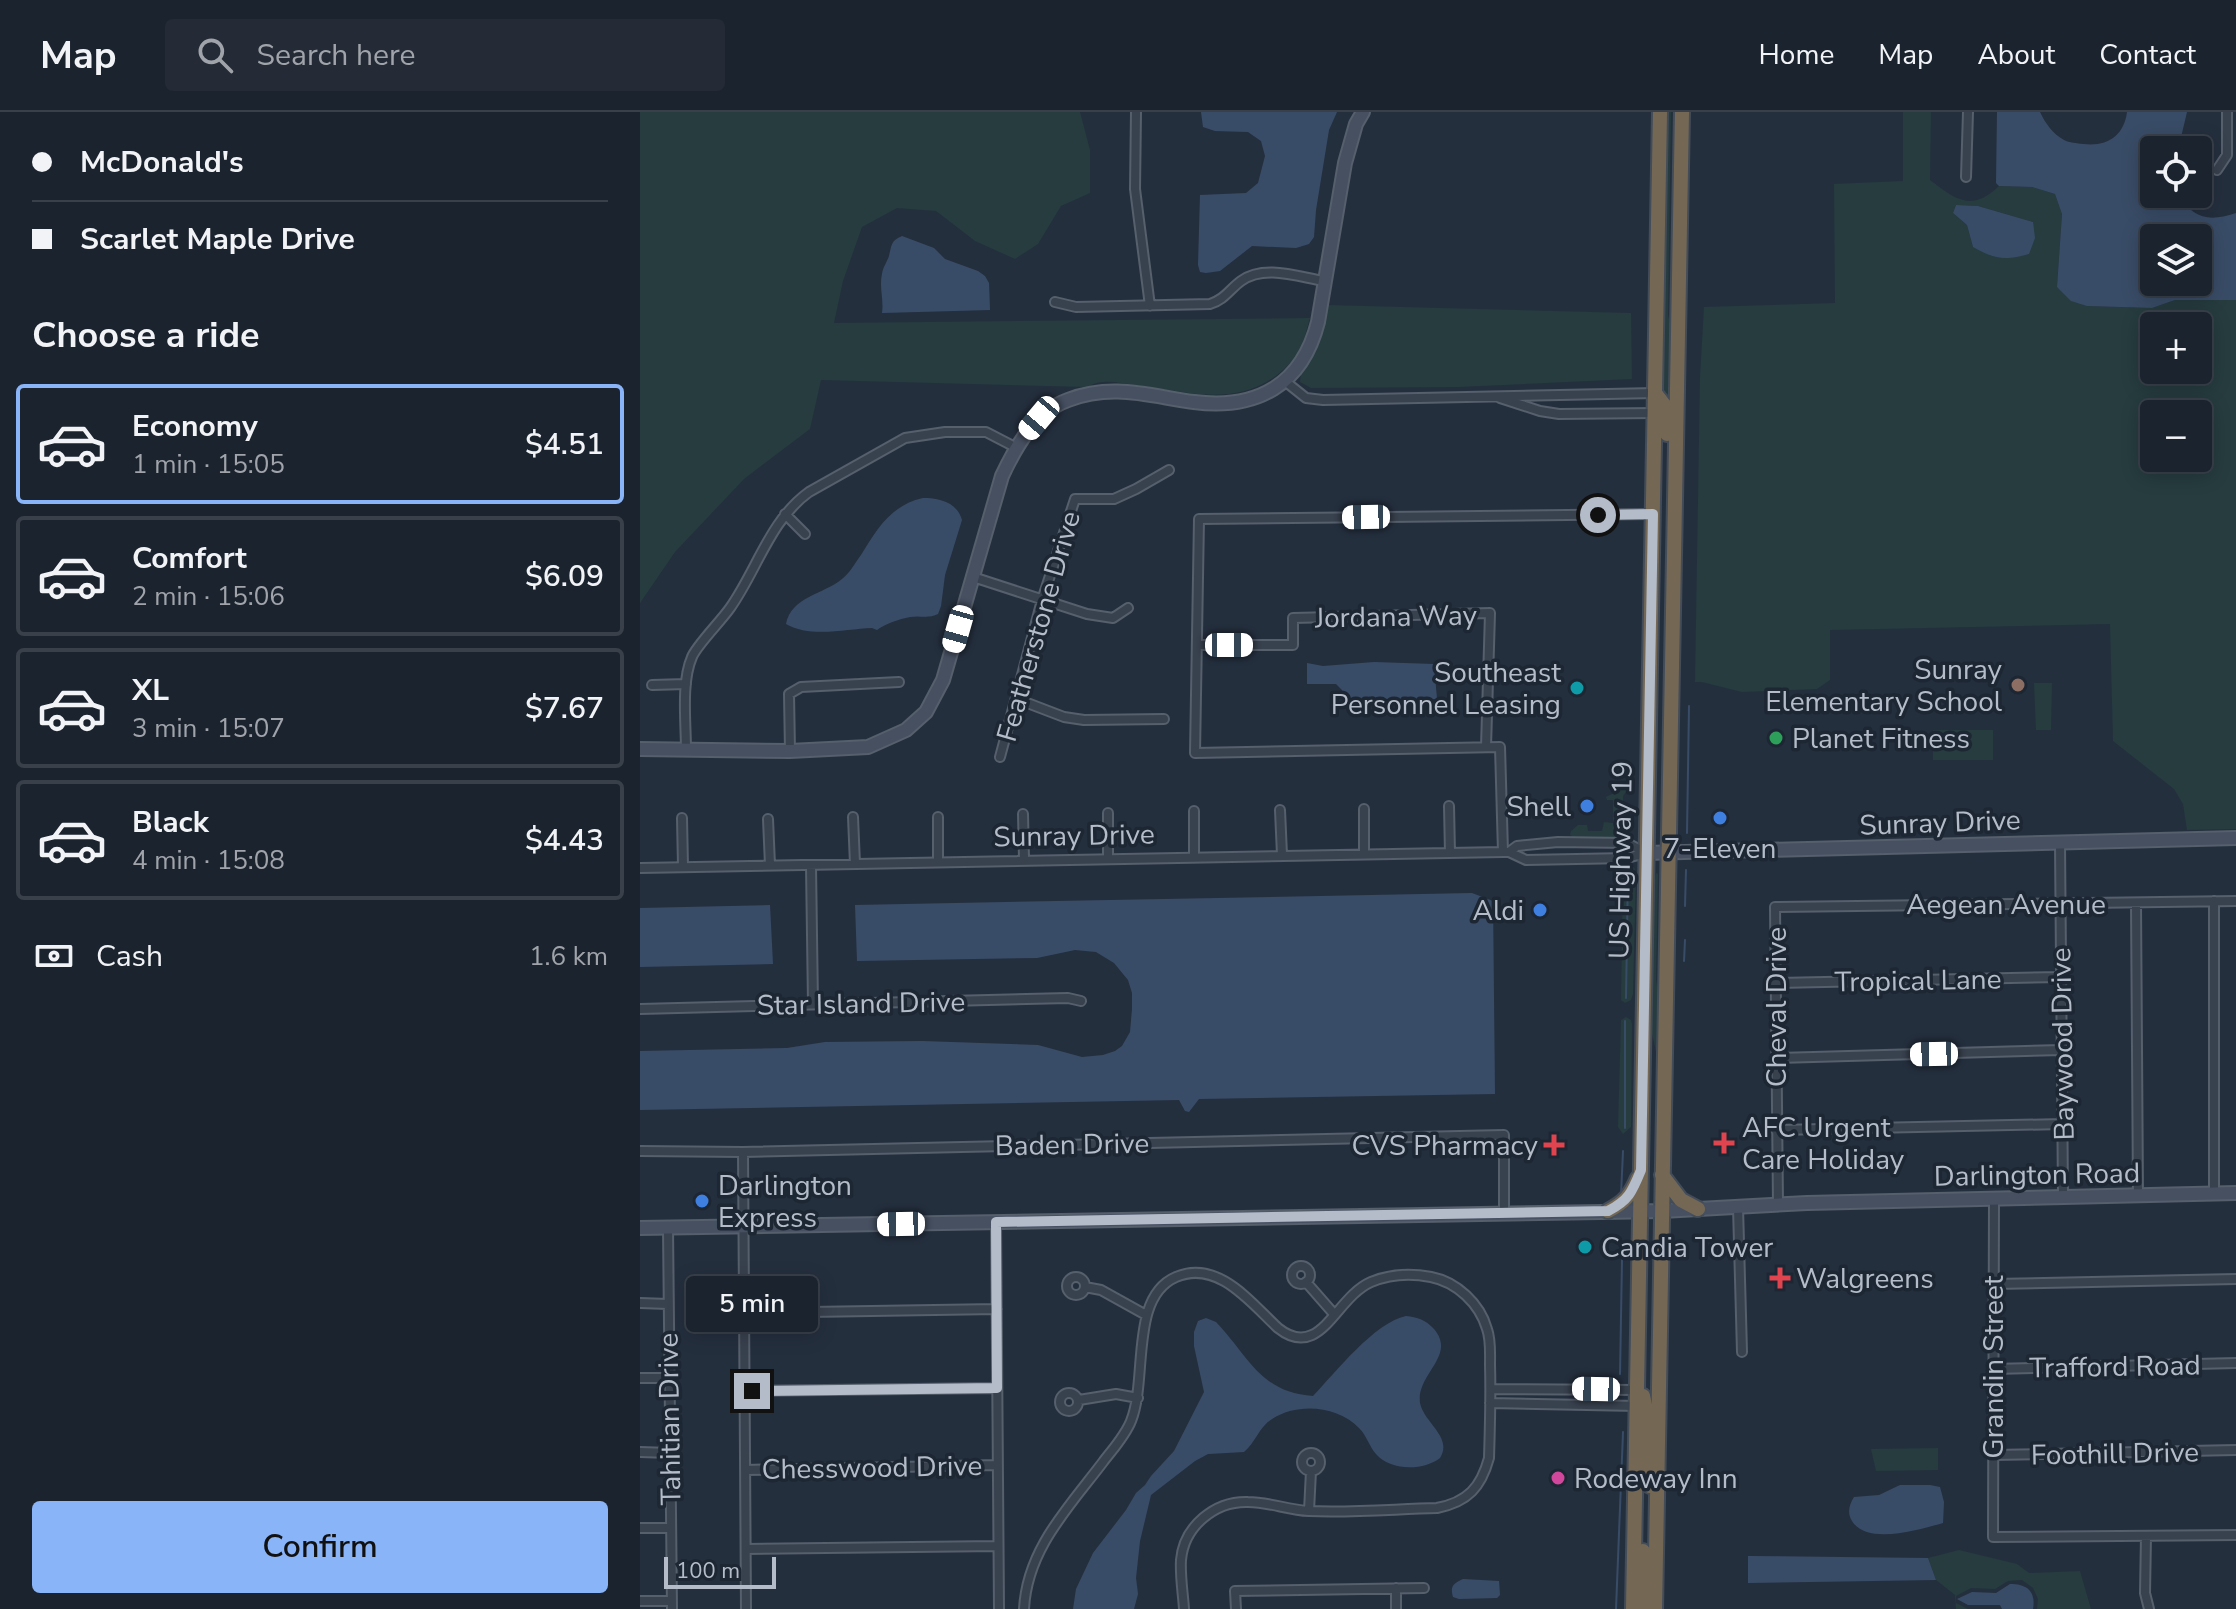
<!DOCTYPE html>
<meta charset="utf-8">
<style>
body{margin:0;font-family:"Nunito Sans",sans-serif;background:#242b36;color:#f1f3f6;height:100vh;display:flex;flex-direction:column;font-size:30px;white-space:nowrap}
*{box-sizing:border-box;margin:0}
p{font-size:26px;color:#a0a4aa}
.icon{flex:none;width:44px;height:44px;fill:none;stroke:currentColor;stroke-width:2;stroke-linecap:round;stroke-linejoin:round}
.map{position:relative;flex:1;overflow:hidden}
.sheet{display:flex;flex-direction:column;background:#1b232e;width:640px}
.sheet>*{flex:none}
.top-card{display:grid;align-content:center;height:176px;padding:0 32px;background:#1b232e}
.fabs{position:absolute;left:1500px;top:24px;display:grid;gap:16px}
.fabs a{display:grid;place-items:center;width:72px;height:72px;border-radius:8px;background:#1b232e;box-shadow:0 4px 20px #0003,0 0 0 2px #39404a;font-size:40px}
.scale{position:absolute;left:24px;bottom:20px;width:112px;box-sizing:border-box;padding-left:8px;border:4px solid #b4bcc9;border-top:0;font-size:22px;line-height:28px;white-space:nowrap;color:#b4bcc9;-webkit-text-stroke:6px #1d2633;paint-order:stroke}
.end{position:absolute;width:36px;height:36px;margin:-18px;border:10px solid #b4bcc9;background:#111;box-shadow:0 0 0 4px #111}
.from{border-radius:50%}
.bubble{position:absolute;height:56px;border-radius:8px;background:#1b232e;box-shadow:0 4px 20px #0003,0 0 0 2px #39404a;font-size:26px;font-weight:600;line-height:56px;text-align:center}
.car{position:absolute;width:24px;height:48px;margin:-24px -12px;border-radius:10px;box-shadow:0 0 6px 2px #0007;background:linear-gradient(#fff 24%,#345 0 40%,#fff 0 76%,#345 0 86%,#fff 0)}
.top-card b{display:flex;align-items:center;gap:28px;height:76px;font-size:30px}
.top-card b+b{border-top:2px solid #39404a}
.top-card i{width:20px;height:20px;background:#f1f3f6}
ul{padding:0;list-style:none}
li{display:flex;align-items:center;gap:24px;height:120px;margin:0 16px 12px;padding:0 16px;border:4px solid #39404a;border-radius:8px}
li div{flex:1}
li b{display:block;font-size:30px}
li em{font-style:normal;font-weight:600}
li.on{border-color:#8ab4f8}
li>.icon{width:72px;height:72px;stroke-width:1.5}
h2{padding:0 32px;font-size:36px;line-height:96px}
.pay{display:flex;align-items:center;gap:20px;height:88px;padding:0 32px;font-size:30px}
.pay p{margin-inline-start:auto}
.cta{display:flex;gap:16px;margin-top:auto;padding:16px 32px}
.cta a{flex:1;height:92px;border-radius:8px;background:#8ab4f8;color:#111;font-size:32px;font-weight:600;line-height:92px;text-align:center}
header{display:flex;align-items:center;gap:48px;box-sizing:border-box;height:112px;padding:0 40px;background:#1b232e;border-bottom:2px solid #39404a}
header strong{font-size:38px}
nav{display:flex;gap:44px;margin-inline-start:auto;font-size:28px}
.search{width:560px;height:72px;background:#242b36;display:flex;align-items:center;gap:20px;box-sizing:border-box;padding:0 28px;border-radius:8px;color:#a0a4aa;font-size:30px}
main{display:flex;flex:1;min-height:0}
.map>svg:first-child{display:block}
</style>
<header>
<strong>Map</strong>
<div class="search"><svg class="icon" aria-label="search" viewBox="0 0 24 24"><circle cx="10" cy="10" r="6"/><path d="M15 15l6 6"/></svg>Search here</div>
<nav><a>Home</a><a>Map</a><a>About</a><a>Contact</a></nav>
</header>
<main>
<section class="sheet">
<div class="top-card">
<b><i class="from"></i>McDonald's</b>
<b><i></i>Scarlet Maple Drive</b>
</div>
<h2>Choose a ride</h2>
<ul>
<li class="on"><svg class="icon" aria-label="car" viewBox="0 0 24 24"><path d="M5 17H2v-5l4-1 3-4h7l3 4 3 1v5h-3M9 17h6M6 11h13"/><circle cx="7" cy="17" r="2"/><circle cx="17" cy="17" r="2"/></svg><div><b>Economy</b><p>1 min · 15:05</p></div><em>$4.51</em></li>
<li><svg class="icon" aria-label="car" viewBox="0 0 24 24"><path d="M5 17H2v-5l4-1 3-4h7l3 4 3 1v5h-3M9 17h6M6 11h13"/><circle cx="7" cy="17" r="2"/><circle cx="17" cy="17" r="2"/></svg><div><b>Comfort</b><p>2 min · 15:06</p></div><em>$6.09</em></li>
<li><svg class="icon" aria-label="car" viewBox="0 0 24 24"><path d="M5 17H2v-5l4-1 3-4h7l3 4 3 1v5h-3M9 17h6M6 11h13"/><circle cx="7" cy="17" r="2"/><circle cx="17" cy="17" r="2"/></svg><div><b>XL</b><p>3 min · 15:07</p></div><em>$7.67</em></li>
<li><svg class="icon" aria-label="car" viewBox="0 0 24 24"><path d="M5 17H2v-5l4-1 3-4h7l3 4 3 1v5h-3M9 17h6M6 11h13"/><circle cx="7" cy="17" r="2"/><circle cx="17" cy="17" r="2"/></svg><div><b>Black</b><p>4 min · 15:08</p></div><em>$4.43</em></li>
</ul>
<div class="pay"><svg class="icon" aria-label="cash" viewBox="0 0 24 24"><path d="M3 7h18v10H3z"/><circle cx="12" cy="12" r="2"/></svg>Cash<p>1.6 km</p></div>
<div class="cta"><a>Confirm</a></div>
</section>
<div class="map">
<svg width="1596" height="1497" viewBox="0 0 1596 1497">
<rect width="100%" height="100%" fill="#242f3e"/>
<path fill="#263c3f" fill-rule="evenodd" d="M0 0H440L450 38V81L421 94 398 132 375 147 335 129 296 99 257 96 222 115 203 169 194 211 670 206C667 216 665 227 660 236 655 247 646 256 637 263 593 296 544 279 495 273 478 271 463 266 447 275L181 268 170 317 104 367 35 440 0 491Z
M1028 0H1031L1028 203 1032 220 1030 295 1022 282Z
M1263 0H1291L1290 68C1316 88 1332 100 1359 74L1392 75 1415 82 1422 101 1417 175 1447 194 1512 196 1535 188H1596V717L1547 718 1543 692 1534 677 1473 629 1470 512 1190 518V568L1177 577 1102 580 1062 570H1055L1060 265 1064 195 1195 191 1194 72 1263 69ZM1316 93 1338 94 1393 110 1333 135 1327 113 1313 101ZM1514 214H1558V258H1514ZM1514 302H1558V346H1514Z
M687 193 991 201 992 267 819 275 671 276 660 270 661 261 680 227Z
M1394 571H1412L1411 618H1396Z
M1293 618H1353V648H1293Z
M988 677 983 684V704L989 710 988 725 934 726 930 723 931 719 938 713H947L948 719H962L964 710 973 711V688H967L966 685 980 678Z
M986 755H994L996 761 993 882 991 888 985 891 981 888 983 759Z
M1016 761 1018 762 1016 868 1020 888 1018 949 1011 917 1014 775Z
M986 905 991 908 992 912 991 1015 983 1022 978 1015 981 908Z
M1298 1336V1358L1236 1359 1231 1337Z
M1319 1438 1377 1452 1389 1461 1440 1459 1451 1497H1397L1398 1487 1393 1476 1382 1468 1368 1469 1355 1477 1331 1476 1316 1484V1491L1328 1497H1316L1315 1483 1296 1468 1288 1446Z"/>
<path fill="#394c67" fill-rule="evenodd" d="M561 0H697L689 18 676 98 674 125 669 132 656 136 612 134 580 159 566 161 560 160 558 153 560 83 606 81 618 71 625 44 621 29 608 20 575 19 563 15Z
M1357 0H1400C1405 11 1413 22 1424 28 1429 31 1437 31 1443 32 1467 35 1484 24 1487 0H1547L1538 38H1514V82H1538C1553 107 1569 110 1596 101V188H1535L1512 196 1447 194 1431 189 1417 175 1422 102 1415 82 1392 75 1359 74 1356 71ZM1514 126H1558V170H1514Z
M1316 93 1338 94 1393 110 1395 126 1389 142C1364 149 1355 147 1333 135L1327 113 1313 101Z
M262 124 294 136 305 147 338 159 345 164 349 171 350 198 242 201C244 188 239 175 242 162 243 155 247 150 249 144 252 132 251 129 262 124Z
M283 386C299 386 317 390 322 408L305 463 301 494 298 502C288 507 280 503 270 505 259 507 245 512 237 518L232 516C206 517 170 526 146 512 151 485 184 482 202 467 210 461 215 451 221 443 237 417 251 393 283 386Z
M734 550 794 552 797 587 702 589V578L696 572H667V551L683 554Z
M832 781 853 789 855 982 559 987 549 1000 545 999 539 988 0 998V939L147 936 185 930 282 929 398 933 442 945 463 943 475 939 482 934 490 920 492 897V881L488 868 474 851 456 840 435 838 397 846 217 849 215 793Z
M130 793 133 852 0 855V796Z
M766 1204C777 1205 786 1208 794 1217 817 1244 776 1262 780 1291 784 1311 813 1325 800 1346 783 1359 751 1359 736 1342 729 1334 727 1324 719 1316 698 1294 658 1290 632 1307 619 1315 615 1331 604 1340L568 1342 555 1349 511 1383 500 1429 496 1466 498 1482 494 1497H433L436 1477 453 1441 486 1398 496 1381 505 1373 511 1364 534 1339 564 1280 554 1234V1220L558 1209 566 1206 576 1210C608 1243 620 1281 673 1284 695 1261 735 1210 766 1204Z
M1260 1373H1290L1300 1375 1304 1390 1303 1411C1281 1417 1227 1434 1212 1409 1207 1401 1209 1393 1214 1385L1239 1383Z
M1108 1444 1288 1446 1296 1468 1108 1471Z
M823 1467 859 1469 860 1483 857 1486 819 1487 813 1485C810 1474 813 1472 823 1467Z
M1370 1472C1387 1472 1396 1479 1393 1497H1362L1360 1493H1328L1317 1487 1332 1480 1356 1481Z"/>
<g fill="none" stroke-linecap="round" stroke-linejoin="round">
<path stroke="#394c67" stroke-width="2" d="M1047 721 1049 594
M1045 794 1046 758
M1044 849 1045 828
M986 886 988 760
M985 1016V909
M981 1083 983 1039
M980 1262 982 1148
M976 1497 983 1320"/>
<g stroke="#565f6c" stroke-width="12">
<path id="street" d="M496 0 495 77 510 194
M1577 58 1587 43V0
M1326 65 1328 0
M415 190 436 195 570 192C584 188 590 177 601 169 624 152 659 165 684 169
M646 270 666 286 683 288 1015 281
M860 286 900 299 919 302 1015 301
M145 402 165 422
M333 465 447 502 473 506 488 496
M558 533H653V506L850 501 846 635
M12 573 46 572
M377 587 424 605 444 608 524 607
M46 638C46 611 41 570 52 545 56 534 81 509 90 496 117 458 130 408 169 380L265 326 305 320H346L375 335
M150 639 149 582 161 575 259 570
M360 645 402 488 435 387H474L496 377 529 358
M809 694 810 741
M724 697V741
M640 698 642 743
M468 701V747
M383 702 384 747
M213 705 215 752
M298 705V750
M42 706 43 754
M128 707 130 753
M1420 731 1423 1085
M863 740 860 635 555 641 559 407 1013 402
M869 740 877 734 918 730 987 731 1006 741
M554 744V699
M171 754 173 892
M0 756 863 740H869L886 748 987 746 1006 741
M1574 789V1082
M1496 791 1498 1084
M1136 871 1421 865
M0 897 428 886 441 889
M1135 946 1422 938
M1136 1018 1423 1012
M0 1039 103 1040 864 1023V1101
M103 1040 106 1497
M1354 1086 1353 1425 1596 1423
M1138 1092 1135 795 1596 789
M1098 1095 1102 1240
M356 1110 359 1497
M28 1116 32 1497
M652 1163a9 9 0 1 1 18 0a9 9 0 1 1-18 0Z
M427 1174a9 9 0 1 1 18 0a9 9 0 1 1-18 0Z
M666 1170 694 1202
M1353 1172 1596 1167
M445 1175 461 1178 506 1203
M0 1191 28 1192
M103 1201 357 1197
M1353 1257 1596 1251
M0 1266H28
M851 1277 998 1278
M105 1279 357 1276
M420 1290a9 9 0 1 1 18 0a9 9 0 1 1-18 0Z
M439 1288 476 1282 498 1286
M850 1291 997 1294
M0 1340 30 1341
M662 1350a9 9 0 1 1 18 0a9 9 0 1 1-18 0Z
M1353 1343 1596 1338
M105 1358 358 1353
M669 1399 671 1359
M0 1416H30
M1506 1424 1505 1481 1509 1497
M106 1437 358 1434
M756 1476V1497
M0 1489H32
M384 1497C387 1437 429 1395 463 1350 473 1337 485 1324 491 1309 508 1267 489 1185 536 1165 578 1147 611 1191 638 1216 648 1224 659 1229 672 1223 692 1214 706 1181 731 1170 750 1162 771 1161 791 1165 817 1170 840 1192 847 1217 851 1228 850 1241 850 1253 851 1284 850 1315 849 1346 841 1375 828 1390 797 1396 755 1397 711 1401 669 1399 648 1398 629 1390 608 1390 575 1389 544 1414 541 1448 540 1464 543 1481 544 1497
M596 1497 595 1479 784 1476"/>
</g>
<g stroke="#565f6c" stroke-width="16">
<path id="secondary" d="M0 637 150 639 228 635 266 618 286 600 303 568 362 364C376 334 395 300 428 288 473 271 509 284 554 290 617 298 662 273 678 210L705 51 716 12 723 0
M1006 741 1596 726
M0 1116 1022 1099 1167 1091 1596 1081"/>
</g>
<g stroke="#434c59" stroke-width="18">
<path id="highway" d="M1015 281 1025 294 1027 322
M1022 1063 1041 1088 1058 1097
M968 1099C984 1091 991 1083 998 1066
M1003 1284C1010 1313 1005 1344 1010 1374
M1003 1439 1004 1497
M993 1497 1020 0
M1015 1497 1042 0"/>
</g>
<use href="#street" stroke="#38414e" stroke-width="8"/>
<use href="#secondary" stroke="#465061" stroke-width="12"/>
<use href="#highway" stroke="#746855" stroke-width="14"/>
</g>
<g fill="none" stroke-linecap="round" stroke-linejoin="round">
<path stroke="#b4bcc9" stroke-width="10" d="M112 1279 357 1276 356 1110 968 1099C989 1088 992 1080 1001 1058L1013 402 958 403"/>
</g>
<circle fill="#8d6e63" stroke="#1d2633" stroke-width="3" cx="1378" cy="573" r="8"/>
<g fill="#0f9aa8" stroke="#1d2633" stroke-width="3">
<circle cx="937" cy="576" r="8"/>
<circle cx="945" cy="1135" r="8"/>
</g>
<circle fill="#2e9e5b" stroke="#1d2633" stroke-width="3" cx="1136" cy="626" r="8"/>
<g fill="#3f7fe0" stroke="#1d2633" stroke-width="3">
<circle cx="947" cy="694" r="8"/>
<circle cx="1080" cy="706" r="8"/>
<circle cx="900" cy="798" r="8"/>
<circle cx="62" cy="1089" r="8"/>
</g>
<g fill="#e0444e" stroke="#1d2633" stroke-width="3">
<path d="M1080 1019h8v8h8v8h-8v8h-8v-8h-8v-8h8z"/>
<path d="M910 1021h8v8h8v8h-8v8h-8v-8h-8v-8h8z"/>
<path d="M1136 1154h8v8h8v8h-8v8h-8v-8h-8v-8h8z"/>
</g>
<circle fill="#d1479c" stroke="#1d2633" stroke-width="3" cx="918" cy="1366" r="8"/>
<g text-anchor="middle" stroke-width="7" stroke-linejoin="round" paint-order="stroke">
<g font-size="28" fill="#b4bcc9" stroke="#1d2633">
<text transform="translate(756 504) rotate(-1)" y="10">Jordana Way</text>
<text transform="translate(398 514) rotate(-74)" y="10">Featherstone Drive</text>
<text transform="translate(1300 710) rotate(-2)" y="10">Sunray Drive</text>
<text transform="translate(434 723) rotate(-1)" y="10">Sunray Drive</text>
<text transform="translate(980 748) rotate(-89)" y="10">US Highway 19</text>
<text x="1366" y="802">Aegean Avenue</text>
<text transform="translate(1278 868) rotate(-1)" y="10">Tropical Lane</text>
<text transform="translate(221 891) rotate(-1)" y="10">Star Island Drive</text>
<text transform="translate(1136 895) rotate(-90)" y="10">Cheval Drive</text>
<text transform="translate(1422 932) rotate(-91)" y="10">Baywood Drive</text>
<text transform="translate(432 1032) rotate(-1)" y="10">Baden Drive</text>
<text transform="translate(1397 1062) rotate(-1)" y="10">Darlington Road</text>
<text transform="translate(1475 1254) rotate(-1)" y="10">Trafford Road</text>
<text transform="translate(1353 1255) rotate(-90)" y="10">Grandin Street</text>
<text transform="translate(29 1307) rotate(-91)" y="10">Tahitian Drive</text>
<text transform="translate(1475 1341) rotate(-1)" y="10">Foothill Drive</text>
<text transform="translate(232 1355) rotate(-1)" y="10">Chesswood Drive</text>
</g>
<g font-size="28" fill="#b4bcc9" stroke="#1d2633" text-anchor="start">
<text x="1362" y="567" text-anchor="end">Sunray<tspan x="1362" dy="32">Elementary School</tspan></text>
<text x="921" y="570" text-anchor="end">Southeast<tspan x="921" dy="32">Personnel Leasing</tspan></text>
<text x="1152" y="636">Planet Fitness</text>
<text x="931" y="704" text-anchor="end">Shell</text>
<text x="1080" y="746" text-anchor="middle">7-Eleven</text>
<text x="884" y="808" text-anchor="end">Aldi</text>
<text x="1102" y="1025">AFC Urgent<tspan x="1102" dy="32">Care Holiday</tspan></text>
<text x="898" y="1043" text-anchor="end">CVS Pharmacy</text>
<text x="78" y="1083">Darlington<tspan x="78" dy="32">Express</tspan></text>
<text x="961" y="1145">Candia Tower</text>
<text x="1156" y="1176">Walgreens</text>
<text x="934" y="1376">Rodeway Inn</text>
</g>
</g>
</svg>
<div class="fabs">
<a><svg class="icon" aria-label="locate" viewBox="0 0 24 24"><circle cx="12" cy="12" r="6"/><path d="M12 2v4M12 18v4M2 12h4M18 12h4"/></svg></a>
<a><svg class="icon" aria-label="layers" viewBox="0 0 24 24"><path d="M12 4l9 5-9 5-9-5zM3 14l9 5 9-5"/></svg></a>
<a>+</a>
<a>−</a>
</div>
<div class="scale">100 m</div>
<i class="end from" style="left:958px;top:403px"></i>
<i class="end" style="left:112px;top:1279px"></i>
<div class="bubble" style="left:46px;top:1164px;width:132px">5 min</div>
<i class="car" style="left:399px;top:306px;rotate:220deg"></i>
<i class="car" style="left:726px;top:405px;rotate:269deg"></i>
<i class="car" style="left:318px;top:517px;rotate:196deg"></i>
<i class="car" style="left:589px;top:533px;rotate:90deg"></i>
<i class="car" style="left:1294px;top:942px;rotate:269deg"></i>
<i class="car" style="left:261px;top:1112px;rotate:269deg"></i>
<i class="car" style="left:956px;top:1277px;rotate:271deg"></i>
</div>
</main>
